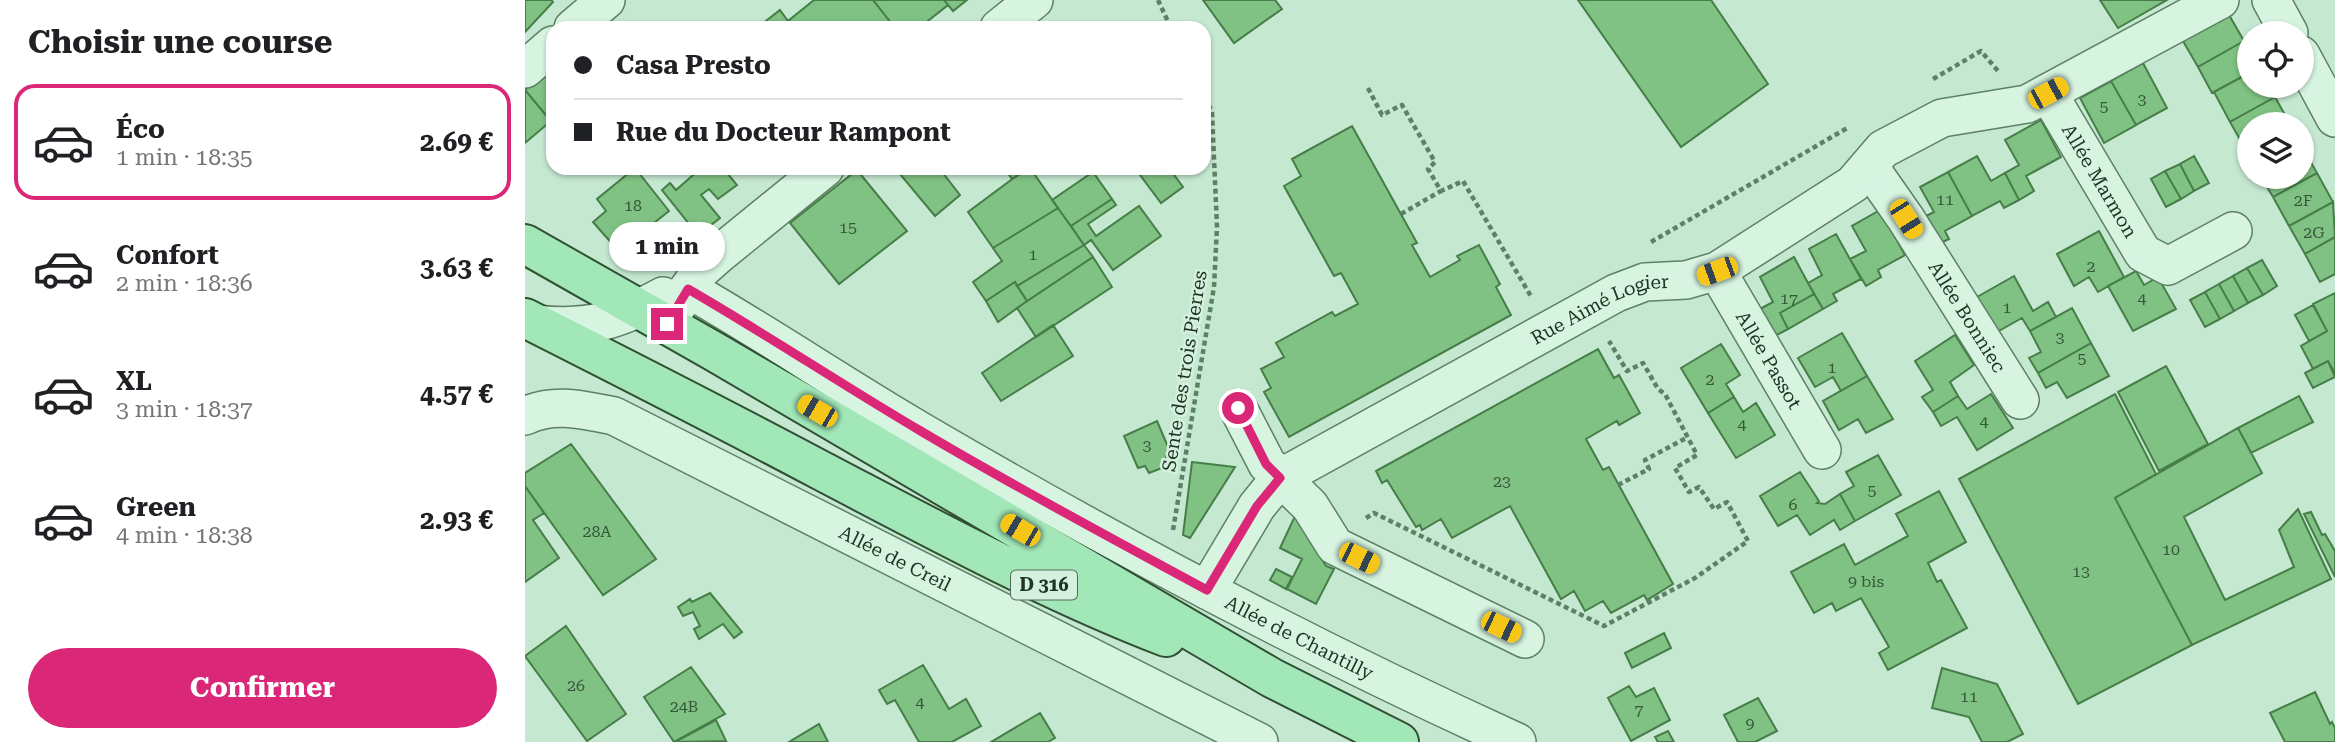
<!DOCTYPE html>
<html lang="fr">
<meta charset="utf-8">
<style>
body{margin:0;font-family:"Roboto Serif",serif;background:#f6f6f6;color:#202124;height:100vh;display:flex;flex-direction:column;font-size:26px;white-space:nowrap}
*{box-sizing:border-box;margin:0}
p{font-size:23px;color:#757577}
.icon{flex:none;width:38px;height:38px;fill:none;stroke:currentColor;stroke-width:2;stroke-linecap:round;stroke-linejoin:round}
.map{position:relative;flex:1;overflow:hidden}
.side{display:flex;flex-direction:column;background:#fff;width:525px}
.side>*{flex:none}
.top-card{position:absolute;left:21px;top:21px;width:665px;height:154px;border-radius:21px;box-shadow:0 2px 5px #0004;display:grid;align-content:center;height:154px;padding:0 28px;background:#fff}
.fabs{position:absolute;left:1712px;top:21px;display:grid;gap:14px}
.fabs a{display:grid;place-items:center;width:77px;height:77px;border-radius:50%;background:#fff;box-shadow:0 2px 5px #0004;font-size:35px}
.end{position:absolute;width:32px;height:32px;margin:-16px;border:9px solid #db2777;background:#fff;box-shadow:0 0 0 4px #fff}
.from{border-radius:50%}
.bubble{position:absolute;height:49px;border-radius:24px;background:#fff;box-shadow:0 2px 5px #0004;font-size:23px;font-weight:700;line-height:49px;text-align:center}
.car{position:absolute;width:21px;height:42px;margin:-21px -10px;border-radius:9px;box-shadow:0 0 5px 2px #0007;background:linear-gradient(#f5c518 24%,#345 0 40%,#f5c518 0 76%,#345 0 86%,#f5c518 0)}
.top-card b{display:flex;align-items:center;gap:24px;height:66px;font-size:26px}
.top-card b+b{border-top:2px solid #e0e0e0}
.top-card i{width:18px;height:18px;background:#202124}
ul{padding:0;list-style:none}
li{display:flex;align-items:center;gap:21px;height:116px;margin:0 14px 10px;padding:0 14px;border:4px solid transparent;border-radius:21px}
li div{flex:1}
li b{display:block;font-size:26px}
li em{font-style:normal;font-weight:700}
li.on{border-color:#db2777}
li>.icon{width:63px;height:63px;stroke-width:1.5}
h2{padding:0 28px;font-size:32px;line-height:84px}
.action{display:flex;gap:14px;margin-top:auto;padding:14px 28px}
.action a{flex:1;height:80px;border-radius:42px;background:#db2777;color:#fff;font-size:28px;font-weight:700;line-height:80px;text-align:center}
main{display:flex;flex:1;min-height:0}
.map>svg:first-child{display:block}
</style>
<main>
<section class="side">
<h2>Choisir une course</h2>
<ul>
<li class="on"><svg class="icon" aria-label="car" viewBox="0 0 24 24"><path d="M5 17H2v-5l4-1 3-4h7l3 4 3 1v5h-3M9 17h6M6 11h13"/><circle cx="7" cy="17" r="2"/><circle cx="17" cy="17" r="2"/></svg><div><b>Éco</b><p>1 min · 18:35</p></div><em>2.69 €</em></li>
<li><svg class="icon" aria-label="car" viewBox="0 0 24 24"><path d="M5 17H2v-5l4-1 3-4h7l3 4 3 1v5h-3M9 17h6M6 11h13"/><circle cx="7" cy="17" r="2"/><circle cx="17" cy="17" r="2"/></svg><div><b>Confort</b><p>2 min · 18:36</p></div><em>3.63 €</em></li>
<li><svg class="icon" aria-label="car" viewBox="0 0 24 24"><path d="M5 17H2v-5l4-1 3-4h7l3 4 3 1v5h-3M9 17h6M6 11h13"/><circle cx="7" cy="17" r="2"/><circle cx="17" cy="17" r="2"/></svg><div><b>XL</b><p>3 min · 18:37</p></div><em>4.57 €</em></li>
<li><svg class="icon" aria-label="car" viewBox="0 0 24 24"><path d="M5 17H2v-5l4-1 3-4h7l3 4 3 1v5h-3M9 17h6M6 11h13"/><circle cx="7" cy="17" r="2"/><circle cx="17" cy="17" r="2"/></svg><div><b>Green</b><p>4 min · 18:38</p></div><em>2.93 €</em></li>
</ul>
<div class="action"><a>Confirmer</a></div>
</section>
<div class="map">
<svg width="1810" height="742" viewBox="0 0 1810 742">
<rect width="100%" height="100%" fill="#c5e8d1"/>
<path fill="#7fc283" stroke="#467d48" stroke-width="2" d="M0 0H26L28 2 0 32Z
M289 0H348L370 28H268L263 21Z
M348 0H419L423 5 394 28H370Z
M419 0H442L428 11Z
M678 0H750L757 9 709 43Z
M1053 0H1186L1243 84 1156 147Z
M1575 0H1642L1593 28Z
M255 10 268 28H232Z
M1704 15 1719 41 1673 67 1658 41Z
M1719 41 1724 50V73L1687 93 1673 67Z
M1618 63 1642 108 1611 125 1586 81Z
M28 66V124L0 90Z
M1724 73V86H1743L1750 97 1705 122 1689 92Z
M1586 81 1611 125 1579 143 1555 98Z
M0 90 26 121 0 143Z
M1750 97 1765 124H1724V149L1721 150 1705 122Z
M1516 120 1536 157 1501 176 1509 191 1494 200 1480 173 1494 165 1480 140Z
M827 126 892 243 887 245 905 277 935 260 932 256 954 245 975 284 971 287 986 315 764 437 739 392 746 388 736 369 759 357 751 343 807 312 810 316 833 304 816 273 809 276 759 186 776 176 767 159Z
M1776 145 1792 173 1748 197 1736 177H1776Z
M1452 156 1466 181 1480 173 1494 200 1479 208 1475 201 1447 216 1423 172Z
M1669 156 1684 183 1669 191 1655 164Z
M1655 164 1669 191 1656 199 1640 171Z
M110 168 144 211 120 230 116 224 89 246 68 222 81 211 72 199Z
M176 168H198L212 185 193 199 184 189 176 195 195 218 173 235 137 190 145 183 151 190Z
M380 168H414L435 195 410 216 374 173Z
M479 168H490L495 174 487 179Z
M502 168H505L533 208 468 248 443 212Z
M625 168H631L634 172 644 168 658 187 636 203 615 175Z
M332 170 382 231 314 284 265 223Z
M1640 171 1656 199 1641 207 1626 179Z
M568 172 587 199 546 226 527 200Z
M1423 172 1447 216 1420 231 1424 239 1410 246 1395 219 1409 212 1395 187Z
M1792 173 1808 202 1764 226 1748 197Z
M587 199 591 205 563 224 571 236 614 206 636 236 588 270 566 240 559 245 546 226Z
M1808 202 1810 237 1780 254 1764 226Z
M533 208 559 245 492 286 490 282 461 301 448 282 477 261 468 248Z
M1355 210 1380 255 1353 270 1356 277 1341 286 1325 259 1341 251 1327 226Z
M1574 231 1599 277 1573 292 1564 277 1549 286 1532 254Z
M1311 234 1336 279 1308 294 1312 301 1298 309 1283 283 1297 275 1284 249Z
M1810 237V274L1795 282 1780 254Z
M559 245 568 257 502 301 492 286Z
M568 257 587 287 511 337 492 308Z
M1269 257 1289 294 1255 313 1263 329 1248 337 1233 310 1248 302 1235 277Z
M1737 260 1752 286 1738 295 1722 268Z
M1722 268 1738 295 1723 303 1708 276Z
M1611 271 1619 285 1633 277 1651 309 1608 331 1583 286Z
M1489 276 1508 311 1523 302 1531 317 1505 331 1497 318 1472 332 1452 297Z
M1708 276 1723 303 1709 311 1694 284Z
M490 282 502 301 473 322 461 301Z
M1694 284 1709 311 1695 319 1680 292Z
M1680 292 1695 319 1680 327 1665 300Z
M1810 293V373L1803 361 1788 369 1776 346 1802 331 1788 304Z
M1289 294 1298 309 1263 329 1255 313Z
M1788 305 1802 331 1784 341 1770 315Z
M1547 308 1566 343 1513 373 1504 358 1516 352 1505 331Z
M528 325 548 356 476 401 457 373Z
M1317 333 1342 376 1316 391 1308 377 1290 387 1273 358Z
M1430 335 1449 365 1425 382 1433 396 1408 412 1397 397 1408 390 1390 361Z
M1566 343 1584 376 1542 398 1532 382 1521 388 1513 373Z
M1196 344 1215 375 1201 384 1209 397 1183 413 1156 368Z
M1073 349 1089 378 1094 375 1115 413 1094 425 1092 421 1061 439 1078 470 1084 467 1148 584 1122 600 1119 595 1086 613 1078 601 1060 611 1049 591 1036 599 985 506 927 538 916 519 897 530 895 525 891 527 862 480 857 483 851 471Z
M1803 361 1810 377 1788 388 1780 373Z
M1641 366 1683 444 1634 471 1593 392Z
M1342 376 1368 419 1341 433 1333 419 1314 430 1298 401Z
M1466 394 1488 428 1452 450 1432 417 1416 426 1408 412 1433 396 1442 409Z
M1590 394 1631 474 1590 498 1667 645 1553 704 1434 479Z
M1774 396 1788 422 1726 453 1713 428Z
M1209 397 1218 412 1231 403 1250 435 1211 458 1183 413Z
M632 421 646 454 641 456 645 465 624 473 620 466 613 468 599 436Z
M1713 428 1737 473 1659 517 1700 600 1769 567 1754 530 1773 509 1806 579 1667 645 1590 498Z
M46 444 131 559 78 595 0 486V473Z
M1353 455 1376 495 1330 521 1315 494 1329 486 1321 472Z
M667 462 710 467 665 538 658 535Z
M1275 472 1294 501 1292 503 1300 504 1315 494 1330 521 1315 530 1309 520 1285 535 1272 515 1253 526 1235 496Z
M0 486 19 513 8 520 34 558 0 582Z
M1414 491 1441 542 1403 563 1412 582 1416 580 1442 628 1363 670 1354 653 1364 647 1336 598 1311 611 1307 603 1289 613 1266 572 1319 544 1330 565 1383 536 1371 514Z
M1786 512 1797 535 1800 534 1810 551V577L1779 514Z
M770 516 801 566 809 569 791 604 762 589 777 559 755 548Z
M751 569 767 577 761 589 745 580Z
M185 593 217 632 209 638 198 624 174 639 169 629 175 626 168 612 158 616 153 607 165 599 167 602Z
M41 626 101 714 62 741 0 656Z
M1139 633 1146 648 1107 668 1100 653Z
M398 665 424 709 441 699 456 726 427 742H394L370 700 362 704 354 690Z
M166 667 200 714 149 742 119 697Z
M1417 668 1472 684 1498 734 1482 742H1457L1444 717 1407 708Z
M1104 686 1111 697 1129 688 1145 720 1106 741 1083 698Z
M1790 692 1805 724 1807 722 1810 728V742H1760L1745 713Z
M1233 698 1252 731 1230 742H1213L1199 715Z
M515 713 530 738 523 742H466Z
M191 720 201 741 150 742Z
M294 724 303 742H264Z
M1143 731 1149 742H1133L1130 737Z"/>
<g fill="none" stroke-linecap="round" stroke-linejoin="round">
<g stroke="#5d8164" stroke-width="40">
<g id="minor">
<path d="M1746 0 1764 33"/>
<path d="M48 28 81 0"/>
<path d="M474 28 509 0"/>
<path d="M1776 55 1810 118"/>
<path d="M0 69 28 45"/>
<path id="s1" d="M1523 93 1618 253 1643 266 1708 231"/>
<path id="s2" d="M1344 166 1381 219 1495 400"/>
<path id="s3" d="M1192 271 1297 450"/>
<path id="s4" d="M163 289C242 334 318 386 397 432 590 545 789 650 992 742"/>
<path d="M151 308 175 271 193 255 300 168"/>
<path d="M12 324C63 330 94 320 138 296"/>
<path d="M713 408 742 464 785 506 810 546 1000 639"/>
<path id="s5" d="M0 416C29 402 58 410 89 416L734 742"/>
<path id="s6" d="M682 590 732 506 755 478 1091 293 1120 282 1161 280 1192 271 1328 184 1358 149 1417 118 1502 104 1695 0"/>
</g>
</g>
<g stroke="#314f34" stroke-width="42">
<path id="major" d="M0 244 190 352 747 678 874 742
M0 318C99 368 199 419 297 471 410 530 522 591 641 637"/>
</g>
<path stroke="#5d8164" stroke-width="4.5" stroke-dasharray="5 3.5" stroke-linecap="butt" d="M633 0 646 28
M1408 79 1456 51 1473 71
M843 88 857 115 877 105 910 162 903 169 916 191 938 181 1007 298
M876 214 916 191
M1126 242 1324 127
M1093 485 1124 469 1120 460 1163 437
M841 518 849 513 1079 626 1170 578 1223 541 1202 502 1189 509 1174 487 1164 492 1150 468 1172 455 1140 394 1133 389 1118 363 1102 371 1084 341
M648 530 689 287 692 227 687 112 679 95"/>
<use href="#minor" stroke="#d7f4e1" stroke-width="37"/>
<use href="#major" stroke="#a1e7b8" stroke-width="38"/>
</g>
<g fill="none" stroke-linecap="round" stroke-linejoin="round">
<path stroke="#db2777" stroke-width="9" d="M142 324 163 289C241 334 316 384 394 430 488 486 586 538 682 590L732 506 755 478 741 464 713 408"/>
</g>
<g text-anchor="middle" stroke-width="5" stroke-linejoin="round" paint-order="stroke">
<g font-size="16" fill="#37573a">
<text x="1617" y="105">3</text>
<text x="1579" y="112">5</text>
<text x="1420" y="205">11</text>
<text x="1778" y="206">2F</text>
<text x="108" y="211">18</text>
<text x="323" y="233">15</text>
<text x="1789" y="238">2G</text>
<text x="508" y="260">1</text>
<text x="1566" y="272">2</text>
<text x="1264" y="304">17</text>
<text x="1617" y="304">4</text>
<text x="1482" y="313">1</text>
<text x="1535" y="343">3</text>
<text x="1557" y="364">5</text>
<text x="1307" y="373">1</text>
<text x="1185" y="385">2</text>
<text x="1459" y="427">4</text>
<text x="1217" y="430">4</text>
<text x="622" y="451">3</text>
<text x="977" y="487">23</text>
<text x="1347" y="496">5</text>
<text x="1268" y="510">6</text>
<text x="72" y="537">28A</text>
<text x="1646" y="555">10</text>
<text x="1556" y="577">13</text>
<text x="1341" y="587">9 bis</text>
<text x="51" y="691">26</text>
<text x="1444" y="702">11</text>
<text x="395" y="708">4</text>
<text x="159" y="712">24B</text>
<text x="1114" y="715">7</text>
<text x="1225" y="729">9</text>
</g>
<rect fill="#d3f1de" stroke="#556c5a" stroke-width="2" x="486" y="570.5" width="66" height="29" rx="5"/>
<g font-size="18" font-weight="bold" fill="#1f3322">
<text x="519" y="591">D 316</text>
</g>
<g font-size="19" fill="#1f3322" stroke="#d3f1de">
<text dy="7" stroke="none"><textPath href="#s1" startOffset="102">Allée Marmon</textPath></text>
<text dy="7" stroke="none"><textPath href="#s6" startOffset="497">Rue Aimé Logier</textPath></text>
<text dy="7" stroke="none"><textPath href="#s2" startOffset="180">Allée Bonniec</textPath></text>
<text dy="7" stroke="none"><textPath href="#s3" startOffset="103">Allée Passot</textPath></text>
<text transform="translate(659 371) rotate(-81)" y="7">Sente des trois Pierres</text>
<text dy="7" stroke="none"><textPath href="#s5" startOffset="406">Allée de Creil</textPath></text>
<text dy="7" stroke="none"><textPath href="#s4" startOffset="704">Allée de Chantilly</textPath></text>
</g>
</g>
</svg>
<div class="fabs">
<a><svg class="icon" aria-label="locate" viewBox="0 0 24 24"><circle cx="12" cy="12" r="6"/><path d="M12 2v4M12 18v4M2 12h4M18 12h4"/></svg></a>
<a><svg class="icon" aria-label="layers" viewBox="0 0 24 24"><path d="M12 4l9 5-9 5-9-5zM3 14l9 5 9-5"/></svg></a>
</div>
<i class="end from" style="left:713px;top:408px"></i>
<i class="end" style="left:142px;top:324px"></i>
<div class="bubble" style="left:84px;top:222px;width:116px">1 min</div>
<i class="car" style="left:1523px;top:93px;rotate:62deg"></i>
<i class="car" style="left:1381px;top:219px;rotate:148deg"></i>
<i class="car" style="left:1192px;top:271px;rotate:250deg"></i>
<i class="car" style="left:292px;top:411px;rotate:300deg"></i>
<i class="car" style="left:495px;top:530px;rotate:300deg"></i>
<i class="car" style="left:834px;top:558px;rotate:116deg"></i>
<i class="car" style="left:976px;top:627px;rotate:116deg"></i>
<div class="top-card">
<b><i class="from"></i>Casa Presto</b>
<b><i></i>Rue du Docteur Rampont</b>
</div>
</div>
</main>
